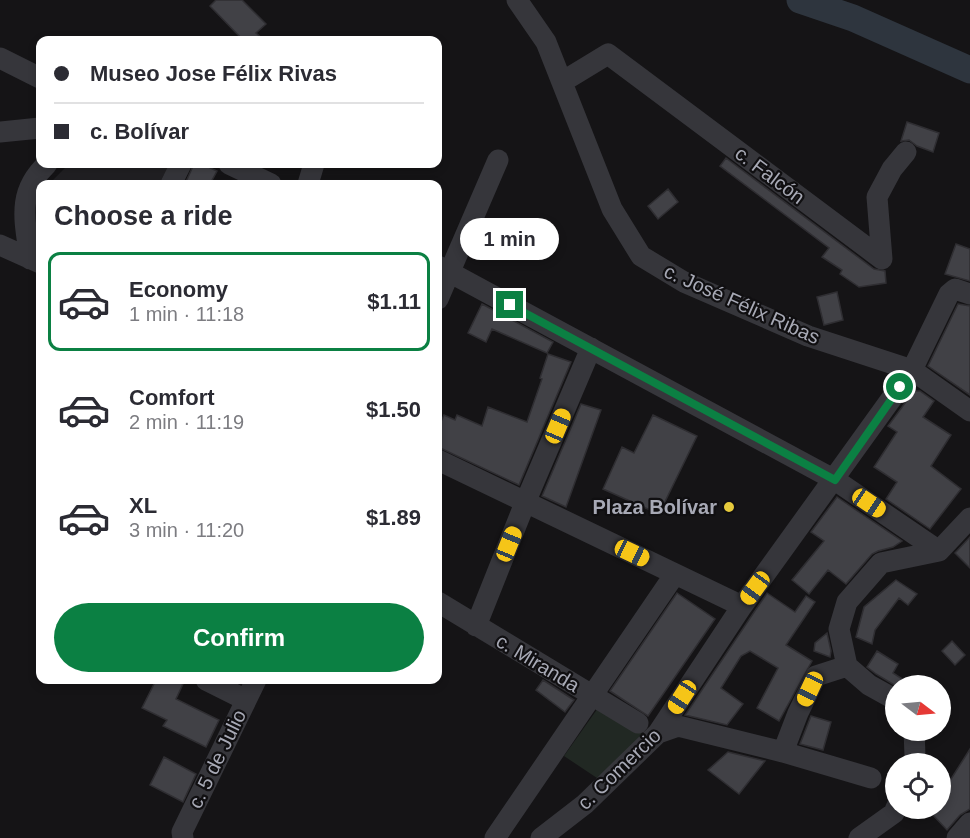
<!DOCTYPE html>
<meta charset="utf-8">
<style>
body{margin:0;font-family:Arial,sans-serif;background:#f2f2f3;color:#2b2b33;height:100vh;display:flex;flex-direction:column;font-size:22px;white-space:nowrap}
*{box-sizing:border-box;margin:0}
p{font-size:20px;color:#7c7c81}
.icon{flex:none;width:33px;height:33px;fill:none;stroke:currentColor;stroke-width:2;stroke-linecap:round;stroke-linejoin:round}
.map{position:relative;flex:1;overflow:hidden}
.sheet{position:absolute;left:36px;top:180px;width:406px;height:504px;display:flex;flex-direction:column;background:#fff;border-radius:12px;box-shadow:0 3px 9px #0003}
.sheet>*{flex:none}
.banner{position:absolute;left:36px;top:36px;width:406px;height:132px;border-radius:12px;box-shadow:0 3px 9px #0003;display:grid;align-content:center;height:132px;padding:0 18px;background:#fff}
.needle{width:39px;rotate:106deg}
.fabs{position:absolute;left:885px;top:675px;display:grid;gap:12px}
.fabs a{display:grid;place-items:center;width:66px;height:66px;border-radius:50%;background:#fff;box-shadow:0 3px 9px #0003;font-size:30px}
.end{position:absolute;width:27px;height:27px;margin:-14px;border:8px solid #0b8043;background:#fff;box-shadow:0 0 0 3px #fff}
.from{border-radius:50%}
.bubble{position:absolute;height:42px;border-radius:21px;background:#fff;box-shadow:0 3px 9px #0003;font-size:20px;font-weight:700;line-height:42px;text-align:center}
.car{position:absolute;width:18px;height:36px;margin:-18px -9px;border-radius:8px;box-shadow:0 0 4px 2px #0007;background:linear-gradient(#f5c518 24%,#345 0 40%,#f5c518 0 76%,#345 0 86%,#f5c518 0)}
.banner b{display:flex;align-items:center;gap:21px;height:57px;font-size:22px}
.banner b+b{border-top:2px solid #e1e1e2}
.banner i{width:15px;height:15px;background:#2b2b33}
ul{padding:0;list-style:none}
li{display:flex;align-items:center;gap:18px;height:99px;margin:0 12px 9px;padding:0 6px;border:3px solid transparent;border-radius:12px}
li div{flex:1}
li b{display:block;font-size:22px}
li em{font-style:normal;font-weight:700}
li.selected{border-color:#0b8043}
li>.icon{width:54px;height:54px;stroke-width:1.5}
h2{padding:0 18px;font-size:27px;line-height:72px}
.primary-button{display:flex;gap:12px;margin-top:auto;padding:12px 18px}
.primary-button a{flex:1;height:69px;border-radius:36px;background:#0b8043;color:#fff;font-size:24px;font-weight:700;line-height:69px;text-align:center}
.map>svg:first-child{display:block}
</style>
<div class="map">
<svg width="970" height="838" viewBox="0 0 970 838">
<rect width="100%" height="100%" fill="#151416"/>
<path fill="#212023" d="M69 164H170L159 184H49Z"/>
<path fill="#212823" d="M598 708 644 735 597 778 564 756Z"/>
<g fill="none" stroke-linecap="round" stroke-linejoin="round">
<path stroke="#2e353e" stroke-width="27" d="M800 0 853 18 970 70"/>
</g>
<path fill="#414146" stroke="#2f2e32" stroke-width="1.5" d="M216 0H242L266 24 256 33 264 40H243L210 6Z
M907 122 939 133 933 152 917 146 909 140 901 141Z
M726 158 874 269 885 271 886 283 859 287 840 274 842 270 822 257 829 248 720 166Z
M194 164H202L217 171 210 184H185Z
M668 189 678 202 658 219 648 206Z
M956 244 970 249V281L945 274Z
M837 292 843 320 824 325 817 297Z
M482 304 553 342 547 353 492 329 486 342 468 333Z
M958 304 970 306V395L928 366Z
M548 354 571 362 519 485 438 447V428L444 415 455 420 457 415 482 426 488 407 527 422 542 379 540 378Z
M914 391H920L934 401 923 417 951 435 931 466 961 489 930 529 886 499 897 482 874 467 897 432 888 426Z
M581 404 601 410 566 507 542 496Z
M653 415 697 436 659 514 603 489 622 447 634 453Z
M837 497 902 541 893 547 878 551 872 554 846 584 828 570 809 594 792 580 824 541 811 532Z
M970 537V568L955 553Z
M896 580 917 594 908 605 899 598 875 630 872 644 856 637 864 607Z
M677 593 715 619 648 716 610 691Z
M767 593 795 612 806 596 815 602 786 645 812 661 779 721 757 708 778 668 750 651 741 656 721 688 743 704 727 725 685 715Z
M827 633 831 651 830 657 814 651 815 643Z
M952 641 965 655 955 665 942 651Z
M877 651 898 664 893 673 913 686H896L876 674 867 667Z
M156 680H173L183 684 176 699 219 720 206 747 163 726 167 720 142 708Z
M543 680 574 700 565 712 536 690Z
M811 716 831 722 823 750 800 744Z
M970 749V809L960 815 947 830 932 814 940 808V774L951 779Z
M728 752 765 761 739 794 708 770Z
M164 757 196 774 183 802 150 785Z"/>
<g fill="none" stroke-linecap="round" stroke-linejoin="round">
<path stroke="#36363b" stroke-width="21" d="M517 0 546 42 612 209 641 256 684 282 808 336 912 370 970 411
M0 58 40 78
M562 82 608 54 882 259 877 197 892 169 906 152
M0 132 40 128
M229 164 271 184
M171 184 181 164
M308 184 314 164
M0 245 40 263
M30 259C25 221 16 193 47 164
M438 266 835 480 939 551
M438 299 498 160
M438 460 742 606
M438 602 638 723
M476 626 525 503 591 348
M206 680 246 700
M896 700 869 685 847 666 839 629 847 602 881 563 939 551 970 518
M658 733 678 726 783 752 798 713 816 676 847 666
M783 752 871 778
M913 764 915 756 914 730
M183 838 182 832 256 680
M495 838 675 574
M541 838 585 804 658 733 742 606 912 370 949 294 955 289 970 294
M859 838 894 813 896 808
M957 838 970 823"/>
</g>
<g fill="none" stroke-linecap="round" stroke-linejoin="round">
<path stroke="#0b8043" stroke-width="8" d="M510 305 835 480 900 387"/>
</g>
<circle fill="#e6ca3c" stroke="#100f11" stroke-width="2" cx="729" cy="507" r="6"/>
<g text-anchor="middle" stroke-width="4.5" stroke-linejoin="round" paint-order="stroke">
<g font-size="20" fill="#a7a9b5" stroke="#100f11">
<text transform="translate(770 175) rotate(37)" y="7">c. Falcón</text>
<text transform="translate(742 304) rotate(24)" y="7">c. José Félix Ribas</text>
<text transform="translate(538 663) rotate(31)" y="7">c. Miranda</text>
<text transform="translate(217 759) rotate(-64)" y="7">c. 5 de Julio</text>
<text transform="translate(619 769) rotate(-44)" y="7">c. Comercio</text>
</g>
<g font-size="20" font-weight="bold" fill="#a7a9b5" stroke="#100f11" text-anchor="end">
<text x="717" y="514">Plaza Bolívar</text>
</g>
</g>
</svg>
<div class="fabs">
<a><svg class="needle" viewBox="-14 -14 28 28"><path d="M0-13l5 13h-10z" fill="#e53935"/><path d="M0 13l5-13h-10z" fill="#7c7c81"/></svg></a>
<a><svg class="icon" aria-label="locate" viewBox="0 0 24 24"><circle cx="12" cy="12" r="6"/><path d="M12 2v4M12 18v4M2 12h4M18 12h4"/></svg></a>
</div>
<i class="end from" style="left:900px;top:387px"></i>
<i class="end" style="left:510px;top:305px"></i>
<div class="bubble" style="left:460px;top:218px;width:99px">1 min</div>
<i class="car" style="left:558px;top:426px;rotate:23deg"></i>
<i class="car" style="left:869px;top:503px;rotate:124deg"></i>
<i class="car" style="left:509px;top:544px;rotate:22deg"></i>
<i class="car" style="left:632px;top:553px;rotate:115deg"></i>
<i class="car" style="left:755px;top:588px;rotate:216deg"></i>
<i class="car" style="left:810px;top:689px;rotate:205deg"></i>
<i class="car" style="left:682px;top:697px;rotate:213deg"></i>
<div class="banner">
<b><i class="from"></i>Museo Jose Félix Rivas</b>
<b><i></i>c. Bolívar</b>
</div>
<section class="sheet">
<h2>Choose a ride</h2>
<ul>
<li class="selected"><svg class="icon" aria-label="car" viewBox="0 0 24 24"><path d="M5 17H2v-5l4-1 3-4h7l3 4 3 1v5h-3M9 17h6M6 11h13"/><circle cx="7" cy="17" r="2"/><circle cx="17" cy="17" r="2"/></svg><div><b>Economy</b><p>1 min · 11:18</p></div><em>$1.11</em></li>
<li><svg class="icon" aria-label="car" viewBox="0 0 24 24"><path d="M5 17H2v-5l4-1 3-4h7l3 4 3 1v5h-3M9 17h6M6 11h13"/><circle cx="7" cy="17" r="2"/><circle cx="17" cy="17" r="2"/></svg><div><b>Comfort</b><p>2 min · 11:19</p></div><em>$1.50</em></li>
<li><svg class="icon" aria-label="car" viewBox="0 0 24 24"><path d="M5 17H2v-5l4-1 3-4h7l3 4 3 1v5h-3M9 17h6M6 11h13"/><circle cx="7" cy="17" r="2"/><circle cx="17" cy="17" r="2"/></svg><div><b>XL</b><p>3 min · 11:20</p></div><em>$1.89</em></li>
</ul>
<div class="primary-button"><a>Confirm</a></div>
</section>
</div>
